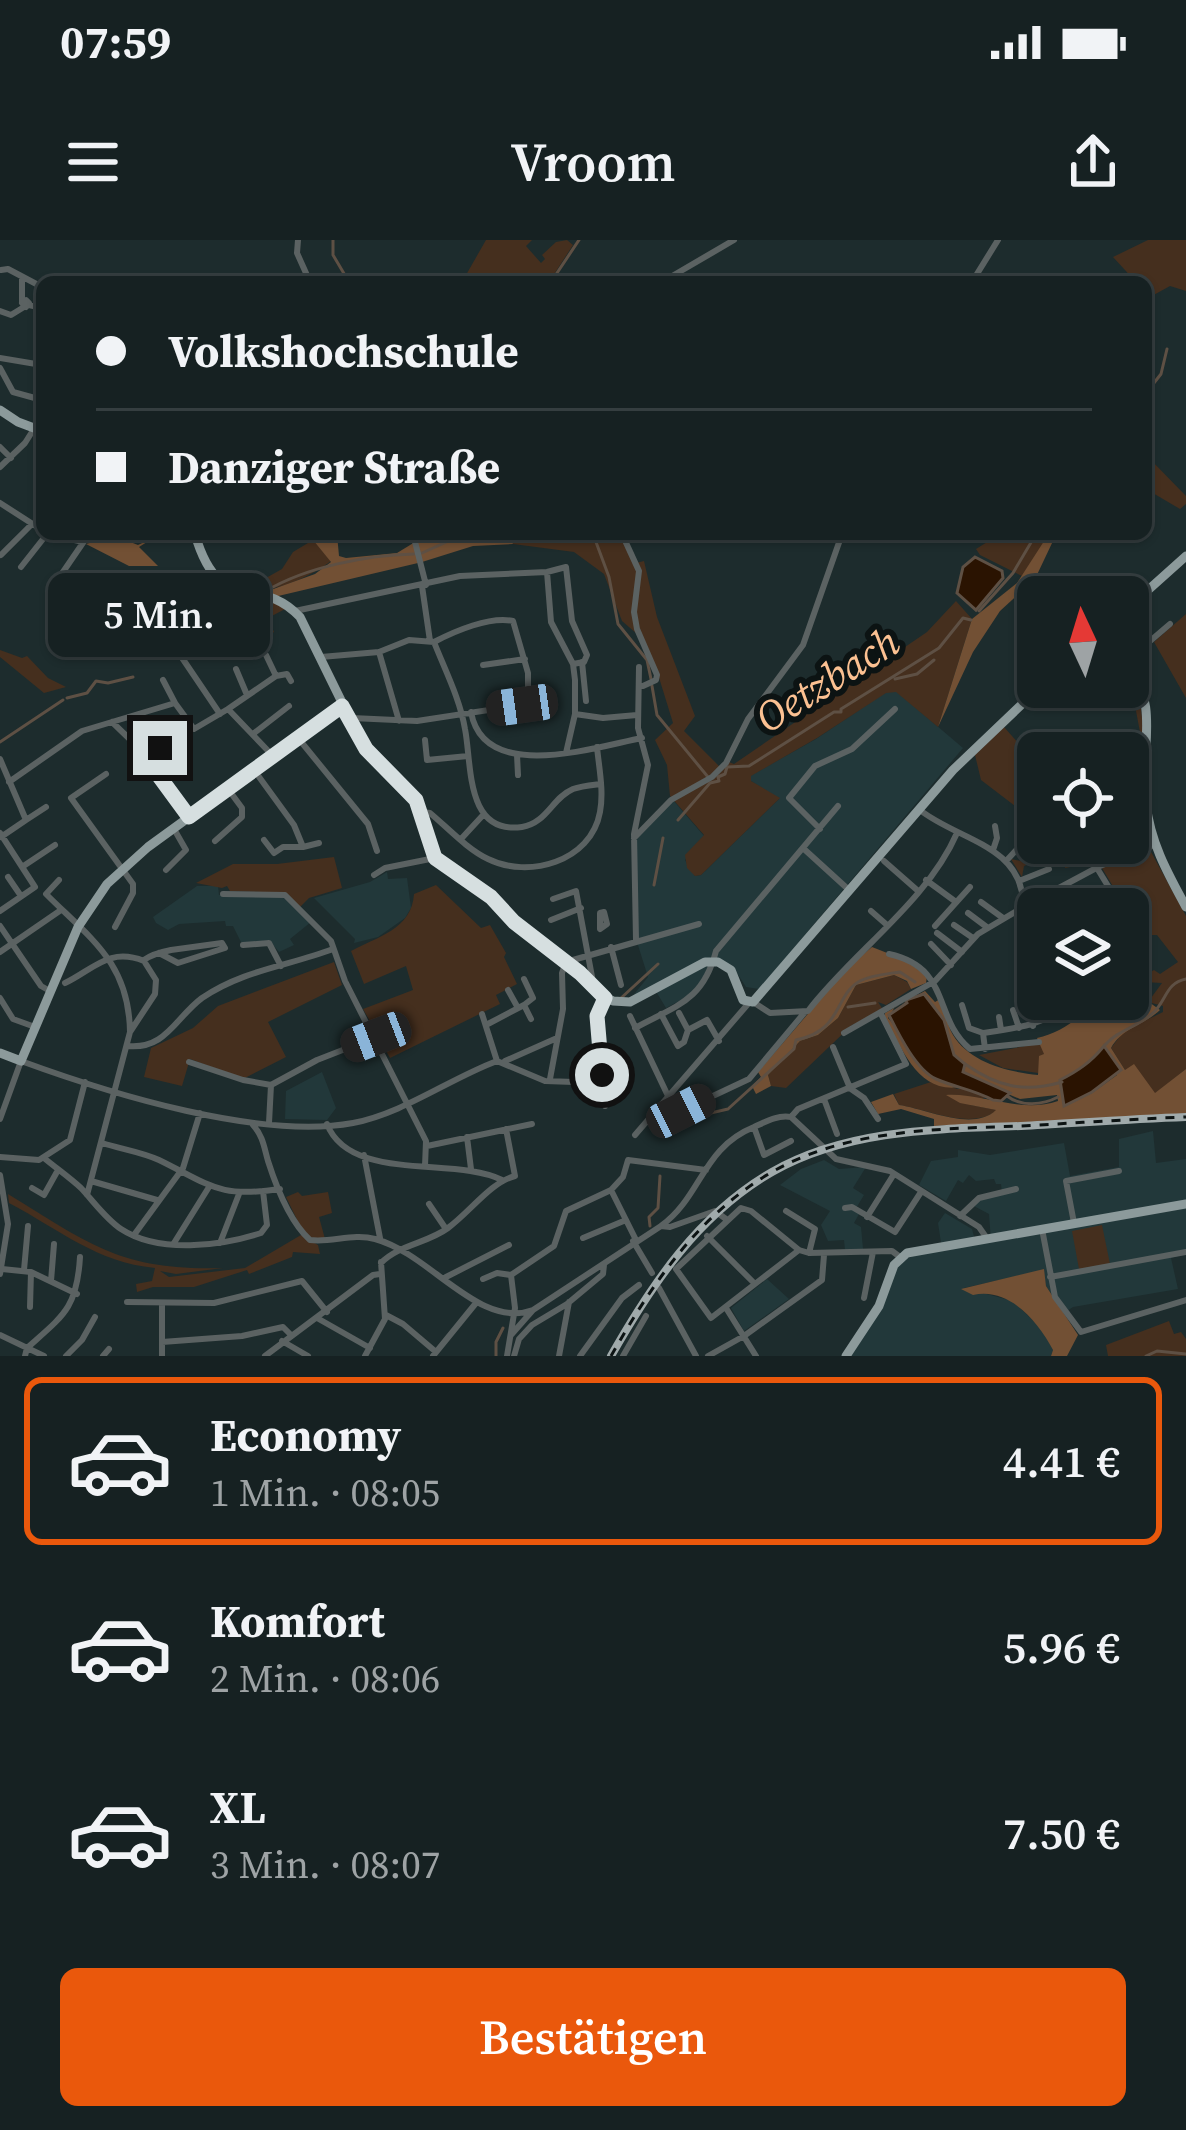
<!DOCTYPE html>
<html lang="de">
<meta charset="utf-8">
<style>
body{margin:0;font-family:"Source Serif 4",serif;background:#1f292a;color:#f1f3f6;height:100vh;display:flex;flex-direction:column;font-size:45px;white-space:nowrap}
*{box-sizing:border-box;margin:0}
p{font-size:39px;color:#9ea3a5}
.icon{flex:none;width:66px;height:66px;fill:none;stroke:currentColor;stroke-width:2;stroke-linecap:round;stroke-linejoin:round}
.map{position:relative;height:1116px;overflow:hidden}
.panel{display:flex;flex-direction:column;background:#162122;flex:1}
.panel>*{flex:none}
.hud{position:absolute;left:36px;top:36px;width:1116px;height:264px;border-radius:18px;box-shadow:0 3px 9px #0004,0 0 0 3px #353e40;display:grid;align-content:center;height:264px;padding:0 60px;background:#162122}
.needle{width:78px;rotate:356deg}
.fabs{position:absolute;left:1017px;top:336px;display:grid;gap:24px}
.fabs a{display:grid;place-items:center;width:132px;height:132px;border-radius:18px;background:#162122;box-shadow:0 3px 9px #0004,0 0 0 3px #353e40;font-size:60px}
.end{position:absolute;width:54px;height:54px;margin:-27px;border:15px solid #d6dfe0;background:#111;box-shadow:0 0 0 6px #111}
.from{border-radius:50%}
.bubble{position:absolute;height:84px;border-radius:18px;background:#162122;box-shadow:0 3px 9px #0004,0 0 0 3px #353e40;font-size:39px;font-weight:600;line-height:84px;text-align:center}
.car{position:absolute;width:36px;height:72px;margin:-36px -18px;border-radius:15px;box-shadow:0 0 9px 3px #0007;background:linear-gradient(#222 24%,#8ab4d8 0 40%,#222 0 76%,#8ab4d8 0 86%,#222 0)}
.hud b{display:flex;align-items:center;gap:42px;height:114px;font-size:45px}
.hud b+b{border-top:3px solid #353e40}
.hud i{width:30px;height:30px;background:#f1f3f6}
ul{padding:21px 0 0;list-style:none}
li{display:flex;align-items:center;gap:36px;height:168px;margin:0 24px 18px;padding:0 36px;border:6px solid transparent;border-radius:18px}
li div{flex:1}
li b{display:block;font-size:45px}
li em{font-style:normal;font-weight:600}
li.selected{border-color:#ea580c}
li>.icon{width:108px;height:108px;stroke-width:1.5}
.cta{display:flex;gap:24px;margin-top:auto;padding:24px 60px}
.cta a{flex:1;height:138px;border-radius:18px;background:#ea580c;color:#fff;font-size:48px;font-weight:600;line-height:138px;text-align:center}
.status{display:flex;justify-content:space-between;align-items:center;height:84px;padding:0 60px;background:#162122;direction:ltr}
.status svg{height:33px;fill:currentColor}
header{display:flex;justify-content:space-between;align-items:center;height:156px;padding:0 60px;background:#162122;font-size:54px;font-weight:600}
.map>svg:first-child{display:block}
</style>
<div class="status"><b>07:59</b><svg viewBox="0 0 49 12"><path d="M0 12V9h3v3zM5 12V6h3v6zM10 12V3h3v9zM15 12V0h3v12zM26 1h20v11H26zM47 4h2v5h-2z"/></svg></div>
<header><svg class="icon" aria-label="menu" viewBox="0 0 24 24"><path d="M4 6h16M4 12h16M4 18h16"/></svg>Vroom<svg class="icon" aria-label="share" viewBox="0 0 24 24"><path d="M12 15V3M7 8l5-5 5 5M5 13v7h14v-7"/></svg></header>
<div class="map">
<svg width="1186" height="1116" viewBox="0 0 1186 1116">
<rect width="100%" height="100%" fill="#1d2c2d"/>
<path fill="#22383a" d="M192 342 210 367 207 373 172 396 154 371Z
M896 451 963 508 759 749 746 747 733 727 718 720 713 722 698 751 666 768 654 748 631 758 648 737 637 702V599L673 560 704 596 685 620 695 636 701 635 779 559 751 541 750 536 816 499 886 452Z
M387 632 388 639 407 638 411 668 405 678 378 697 354 703 355 699 314 658 370 642Z
M197 646H218L219 655H275L286 659 311 682 290 699 294 705 279 712 269 700 242 704 233 686H226L225 681 179 684 168 690 156 683 153 677Z
M322 832 336 868 327 880 285 879 286 851Z
M1153 891 1156 923 1186 919V1014L1171 1018 1178 1049 1073 1067 1064 1073 1046 1046 1043 1030 964 1048 1013 1061 1043 1090 1053 1110 1051 1116H850L899 1023 905 1017 942 1009 938 983 945 973 972 989 976 1004 991 1001 989 974 972 965 983 957 1002 953 1001 944H996L994 939 976 941 969 935 963 943 958 940 946 961 919 945 931 921 958 917V910L990 915 1064 903 1070 936 1119 927V899Z
M824 920 839 929 866 927 853 948 864 955 855 970 859 974 854 983 861 987 863 1009 845 1010 844 1000 828 1001 821 985 830 971 780 945 801 929Z
M767 1039 789 1059 744 1091 731 1068Z"/>
<path fill="#452f1e" d="M486 0H532L526 6 541 23 545 19 542 15 556 2 567 0 573 5 549 42H462Z
M1148 0H1186V51L1170 46 1150 57 1146 42H1136L1113 17Z
M1146 198 1148 217 1186 256V264L1180 269 1146 249Z
M508 294H621L636 323 644 321 657 377 695 476 684 491 720 527 729 522 734 524 927 392 956 361 972 379 938 487 896 452 886 453 817 498 751 536V541L780 558 701 635 695 636 687 628 685 615 704 595 670 556 667 525 655 500 673 483 657 431 637 394 622 381 604 334 574 312 513 304Z
M1000 294H1050L1022 336 980 315 976 309Z
M313 300 331 321C311 336 273 355 250 347L282 329 293 312Z
M269 361 287 368 268 378 274 392 243 410 231 385Z
M1186 374V458L1154 402Z
M0 410 22 418 27 416 48 438 66 447 44 453 0 417Z
M1128 429C1157 481 1132 543 1147 600L1118 615 1115 610 1141 599 1134 536 1140 492Z
M1004 487 1021 506V515L1038 542V603H1092L1103 620 1096 615 1071 619 1070 627 1065 628 1066 621 1060 622 1059 613 1040 614 1039 620 1024 626 1022 637 1011 619 1021 621 1034 608 1032 592 1026 591 1027 575 981 540 975 515Z
M1150 610 1186 676V829L1155 854 1125 830 1111 808 1124 791 1163 772V766L1148 762 1162 743 1144 742 1143 736 1154 730 1160 734 1178 722 1157 695H1142L1102 628Z
M334 617 342 648 309 658 300 667 285 653 230 651 227 646 222 648 196 643 233 624H277Z
M436 645 481 688 490 685 506 713 504 717 517 744 496 755 500 764 390 818 381 802 383 796 379 797 363 769 413 750 406 726 364 744 351 711C377 697 412 689 414 654Z
M334 722 342 745 268 782 286 817 243 839 190 819 182 846 144 837 151 808 193 788 218 766Z
M894 735 907 742 911 749 886 765 878 762 882 768 877 774 852 785 786 848 771 846 768 835 800 801 818 795 838 778 856 745Z
M1036 804 1043 805 1044 814 1038 833 1003 828 979 815Z
M931 842 958 849 971 847 985 857 971 865 997 870C972 891 927 869 899 865L894 854Z
M298 952 302 956 328 952 332 973 319 977 325 999 313 1000 303 992 286 957Z
M8 954C91 1005 122 1031 223 1028L176 1034 160 1031 169 1037 245 1028 301 995 318 1005 320 1014 293 1012 292 1017 249 1034 247 1030 194 1047H153L137 1052 136 1044 152 1041 155 1028C96 1022 62 991 9 963Z
M1102 985 1110 1024 1079 1029 1072 991Z
M1169 1081 1174 1094 1181 1092 1186 1099V1116H1108L1106 1105Z"/>
<path fill="#725034" fill-rule="evenodd" d="M327 294H337L339 316 346 318 397 313 415 302 418 323 274 357 265 352 315 334 331 322 313 300Z
M414 294H508L513 304 473 306 422 322Z
M1065 294 1053 301 1035 339 1000 371 973 412 938 487 972 379 1017 343 1048 295Z
M115 296 138 305 155 297 139 307 158 326H129L86 304Z
M199 332 211 336 223 352 217 356 205 344 197 349 191 342 154 371 172 399 168 398 143 370 186 337Z
M872 707 905 720 927 736 926 743 911 749 907 741 894 735 856 745 838 778 818 795 800 801 768 835 771 846 756 854 752 846 761 837 758 832 849 726Z
M1133 743 1135 752 1160 770C1143 786 1123 787 1111 808L1125 830 1134 824 1155 853 1186 829V876L934 886V879L901 869 878 874 871 862 893 854 899 865C927 869 973 892 996 870L960 863 946 855C983 853 1021 874 1058 861L1057 855 1020 859 968 837 962 832 965 824 954 815 944 780 923 754 895 767 888 778C919 813 913 835 965 846 919 857 904 811 884 778L885 773 925 751 935 762 940 759C945 771 947 785 953 795 970 823 1009 832 1038 835L1039 816 1044 814 1037 798C1060 793 1077 780 1095 762L1128 759V746ZM1104 806 1117 835 1092 853 1063 864 1060 840 1085 828Z
M1044 1029 1046 1046 1078 1095 1067 1116H1051L1053 1110C1038 1081 1009 1047 973 1055L961 1049Z"/>
<path fill="#2a1301" stroke="#5e5044" stroke-width="3" d="M975 317 1002 331 1003 338 976 370 957 353 963 327Z
M924 754 944 780 954 815 965 824 963 832 1010 853 1001 861 993 860C972 849 957 848 936 839 916 830 898 793 889 775L907 763 906 760Z
M1104 806 1121 830 1092 852 1064 866 1060 840C1078 831 1091 822 1104 806Z"/>
<g fill="none" stroke-linecap="round" stroke-linejoin="round">
<path stroke="#5e5044" stroke-width="3" d="M333 0V15L349 42
M551 42 579 0
M1146 153 1161 134 1167 109
M593 294 609 337 618 384 647 420 651 439
M422 313 464 294
M266 351C306 327 367 315 414 314
M979 371 1013 333 1036 294
M226 374 255 358
M183 406 204 391
M895 439 917 434 934 420
M652 446 657 475 708 537
M67 458 87 453 96 441 108 443 133 437
M0 502 63 460
M710 543 719 541 718 537 725 534 727 527 749 526 834 472H841V469L939 408 963 378 971 380
M678 580 710 543
M654 645 663 598
M620 759 658 724
M848 767 875 763
M1105 805C1119 789 1139 787 1154 772 1167 759 1166 743 1186 739
M965 824C998 847 1024 853 1062 842
M1007 856C1021 867 1043 865 1058 857
M666 894 663 884 728 869 794 809 796 800C843 791 834 755 860 741 871 735 887 734 900 732L915 742
M650 986 649 977 658 968 660 936
M496 1116V1102L503 1088
M1146 1116 1157 1111 1186 1114"/>
<path stroke="#5b6262" stroke-width="6" d="M298 0 297 13 310 42
M1 30 8 29 42 47
M22 37V62
M662 42 734 0
M972 42 998 0
M26 60 29 63 26 67 22 63Z
M29 65 42 68
M0 71 11 75 24 67
M0 118 42 125
M0 128 13 152 42 160
M0 207 11 218
M0 227 25 203 42 176
M42 234 39 239 42 241
M0 263 42 290
M49 294 83 302
M413 294 426 345
M622 294 639 331 634 372 637 389 657 435 656 440 643 446
M1 315 32 284
M21 327 47 294
M547 332 551 382 573 424 575 440V474L566 513
M422 346 430 401
M52 348 89 294
M295 371 460 336 547 332 566 327 572 381 587 415 584 422 573 424
M434 402C445 430 460 459 465 489 472 524 465 595 522 587 547 583 552 558 573 549 581 546 592 545 600 544
M172 403 220 474
M379 412 399 481
M153 415 216 371
M266 415 276 436
M321 417 379 412 409 400 434 402
M1129 419 1170 384
M582 422 586 461
M483 425 525 419
M236 429 247 455
M163 440 175 463
M228 469 276 436 287 434 291 441
M471 472C484 544 595 507 642 498
M575 474 603 478 637 475
M352 478 417 481 528 464V433L513 381C490 376 455 391 434 402
M112 482 140 509 189 577
M253 494 289 466
M298 498 368 584 377 611
M425 500 427 520 468 516
M143 513 160 509
M517 515 518 535
M0 519 26 580 1 597
M254 530 294 585 303 607 319 603
M106 534 71 558 133 644V653L115 687
M9 542 82 491 175 463 194 489 228 469 273 516
M920 570C956 599 1020 605 1023 661
M423 572 430 573C448 588 467 609 488 619 528 639 591 622 600 572 604 551 599 528 597 507
M26 580 46 567
M820 589 789 558 815 526 852 509 895 469
M0 593 35 647 0 671
M634 598 671 560 712 537 726 523 748 479 803 405 842 294
M461 599 484 574
M264 600 274 613 283 607H303
M215 601 242 577V568L228 549
M804 609 849 650
M993 610 997 598 995 586
M1007 620 1021 605
M884 621 917 650
M22 627 55 605
M1097 628 1122 669
M166 630 186 610 174 589
M374 635 385 628 435 618
M8 637 21 656
M59 640 46 654C91 699 129 723 130 792
M926 640 956 662
M1019 641 1049 629
M223 654 285 655 331 701 345 741 426 901 425 926
M553 659 576 651 593 742
M981 662 1003 678
M1021 662 1029 664 1027 671 1020 670Z
M1029 664 1100 626 1155 605
M1077 669 1095 657 1101 669
M1028 670 1038 681
M871 671 887 685
M604 672 607 684 600 689V673Z
M968 673 988 688
M1128 679 1141 697
M551 680 581 668
M954 685 973 698
M0 686 41 746 50 751
M935 686 970 647
M937 693 962 712
M636 700 634 594 648 525 638 488 639 427
M931 704 951 725
M243 705 269 703 281 726
M611 707 621 745
M0 712 61 670
M889 714C952 728 932 777 970 809L1039 802
M1128 714 1133 724 1128 728
M144 720C152 714 161 712 171 710L222 703 225 708 178 723 159 713
M65 743C94 729 109 707 144 721L156 740 155 754 130 792 87 955
M508 750 518 768
M0 758 13 779 35 787
M753 762 770 773 808 771C853 712 927 662 957 593
M524 765 533 758 524 739
M962 765 969 788 983 793
M1013 770 1019 788
M679 773 688 790
M482 774 497 821
M661 774 678 806 684 802 688 790 707 780 719 801
M630 776 669 858
M999 777 1001 790
M486 785 524 765 531 779
M1033 786 1024 758 1038 749
M635 788C677 765 703 761 716 711L838 566
M844 793 935 741 978 694 1020 669
M127 806C166 810 175 778 202 758 243 730 288 726 333 709
M833 807 850 848
M985 809 983 793C1018 788 1048 785 1073 759
M505 821 557 798
M189 822 243 840 271 845
M550 839 563 769 562 733 566 722 699 684
M271 845 317 820 376 797
M851 849 864 858 878 879
M824 859 837 894
M667 861 681 871 749 839 805 772
M605 866 597 778 605 758
M791 877 836 919 890 931 979 987 986 997
M0 879 21 821C111 854 260 900 353 883 404 873 449 839 497 821L545 841 603 843
M269 883 271 845
M327 884C350 943 455 916 502 940
M253 885C263 896 264 907 268 921 276 946 290 982 310 1000 331 1003 353 993 375 999 431 1014 479 1090 533 1070
M754 887 764 915 791 901
M635 895 748 764
M467 897 471 929
M102 903C121 909 142 912 159 920 212 946 219 958 280 949
M427 906 532 884
M364 915 380 998
M0 917 39 920 70 900 85 842
M44 918C56 928 69 937 81 948 94 962 106 979 121 989 159 1014 221 1006 261 993L267 985 263 951
M0 935 8 984 0 1034
M91 941 157 960
M32 948 44 955 58 930
M611 950 623 937 628 920 706 930
M611 950 636 1000
M429 964 446 989
M845 968 852 967 895 992 921 952
M786 971 815 989 809 1013
M960 976 979 958 1016 949
M867 977 894 934
M1074 983 1066 941 1119 931
M661 986C702 956 702 908 754 887 767 881 777 875 791 877L798 869 906 824 881 774
M1042 989 1055 1057 1081 1092 1186 1060
M134 995 183 928 200 873
M707 996 755 1044
M583 998 626 980
M633 1001 652 1033
M174 1003 209 947
M220 1003 239 954
M799 1010 711 1078 676 1029 741 968 751 971 799 1010 809 1013 892 1011 900 1017
M381 1023C398 1005 428 1003 448 988 470 972 491 942 515 936L506 889
M2 1029 31 1032 77 1054
M24 1030 28 986
M446 1037 509 1005
M1050 1037 1186 1012
M483 1039 497 1033 511 1035
M51 1041 54 1004
M659 1048 696 1116
M864 1058 873 1012
M127 1062 214 1063 302 1041 327 1072
M162 1065V1116
M30 1067 31 1032
M726 1068 756 1116
M386 1075 403 1084 436 1112
M317 1078 370 1108
M0 1095 44 1116
M511 1095 533 1070 661 986 670 987 715 971 726 979
M282 1101 308 1116
M162 1102 242 1096 283 1087 291 1095
M25 1116 27 1108C64 1075 77 1068 80 1017
M66 1116 82 1100 95 1077
M103 1116 109 1109
M265 1116 373 1035 380 1034
M365 1116 385 1079 381 1022
M433 1116 476 1063
M507 1116 515 1068 511 1035 554 1006 566 971 611 950
M514 1116 519 1099 532 1085 567 1064 603 1034 604 1025
M559 1116 569 1062
M580 1116 622 1058 639 1045
M623 1116 646 1076
M708 1116 744 1096 822 1040 824 1015"/>
<path stroke="#8c9a9b" stroke-width="9" d="M0 170 18 182 42 191
M195 294C219 378 258 332 300 377L362 503 416 559 435 618 491 657 528 695 580 733 600 754 613 761 630 762 705 722H718L731 730 743 760 753 762 953 530 1040 447
M1128 368 1186 316
M1128 418C1161 476 1139 505 1146 563 1150 602 1168 634 1186 667
M0 813 21 821 78 687 107 644 148 607 342 466
M846 1116 879 1066 894 1025 907 1013 1186 964"/>
<g stroke="#a0aaab" stroke-width="8">
<path id="rail" d="M611 1116C652 1044 698 975 772 932 847 889 938 889 1021 886 1076 883 1131 879 1186 877"/>
</g>
<use href="#rail" stroke="#0c1313" stroke-width="3" stroke-dasharray="9" stroke-linecap="butt"/>
</g>
<g fill="none" stroke-linecap="round" stroke-linejoin="round">
<path stroke="#d6dfe0" stroke-width="15" d="M160 508 142 513 189 577 342 466 366 509 416 560 435 618 491 657 514 682 580 733 605 758 597 776 602 835"/>
</g>
<g text-anchor="middle" stroke-width="12" stroke-linejoin="round" paint-order="stroke">
<g font-size="42" font-style="italic" fill="#fcc192" stroke="#0c1313">
<text transform="translate(827 439) rotate(-32)" y="15">Oetzbach</text>
</g>
</g>
</svg>
<div class="fabs">
<a><svg class="needle" viewBox="-14 -14 28 28"><path d="M0-13l5 13h-10z" fill="#e53935"/><path d="M0 13l5-13h-10z" fill="#9ea3a5"/></svg></a>
<a><svg class="icon" aria-label="locate" viewBox="0 0 24 24"><circle cx="12" cy="12" r="6"/><path d="M12 2v4M12 18v4M2 12h4M18 12h4"/></svg></a>
<a><svg class="icon" aria-label="layers" viewBox="0 0 24 24"><path d="M12 4l9 5-9 5-9-5zM3 14l9 5 9-5"/></svg></a>
</div>
<i class="end from" style="left:602px;top:835px"></i>
<i class="end" style="left:160px;top:508px"></i>
<div class="bubble" style="left:48px;top:333px;width:222px">5 Min.</div>
<i class="car" style="left:522px;top:465px;rotate:262deg"></i>
<i class="car" style="left:376px;top:797px;rotate:249deg"></i>
<i class="car" style="left:681px;top:871px;rotate:63deg"></i>
<div class="hud">
<b><i class="from"></i>Volkshochschule</b>
<b><i></i>Danziger Straße</b>
</div>
</div>
<section class="panel">
<ul>
<li class="selected"><svg class="icon" aria-label="car" viewBox="0 0 24 24"><path d="M5 17H2v-5l4-1 3-4h7l3 4 3 1v5h-3M9 17h6M6 11h13"/><circle cx="7" cy="17" r="2"/><circle cx="17" cy="17" r="2"/></svg><div><b>Economy</b><p>1 Min. · 08:05</p></div><em>4.41 €</em></li>
<li><svg class="icon" aria-label="car" viewBox="0 0 24 24"><path d="M5 17H2v-5l4-1 3-4h7l3 4 3 1v5h-3M9 17h6M6 11h13"/><circle cx="7" cy="17" r="2"/><circle cx="17" cy="17" r="2"/></svg><div><b>Komfort</b><p>2 Min. · 08:06</p></div><em>5.96 €</em></li>
<li><svg class="icon" aria-label="car" viewBox="0 0 24 24"><path d="M5 17H2v-5l4-1 3-4h7l3 4 3 1v5h-3M9 17h6M6 11h13"/><circle cx="7" cy="17" r="2"/><circle cx="17" cy="17" r="2"/></svg><div><b>XL</b><p>3 Min. · 08:07</p></div><em>7.50 €</em></li>
</ul>
<div class="cta"><a>Bestätigen</a></div>
</section>
